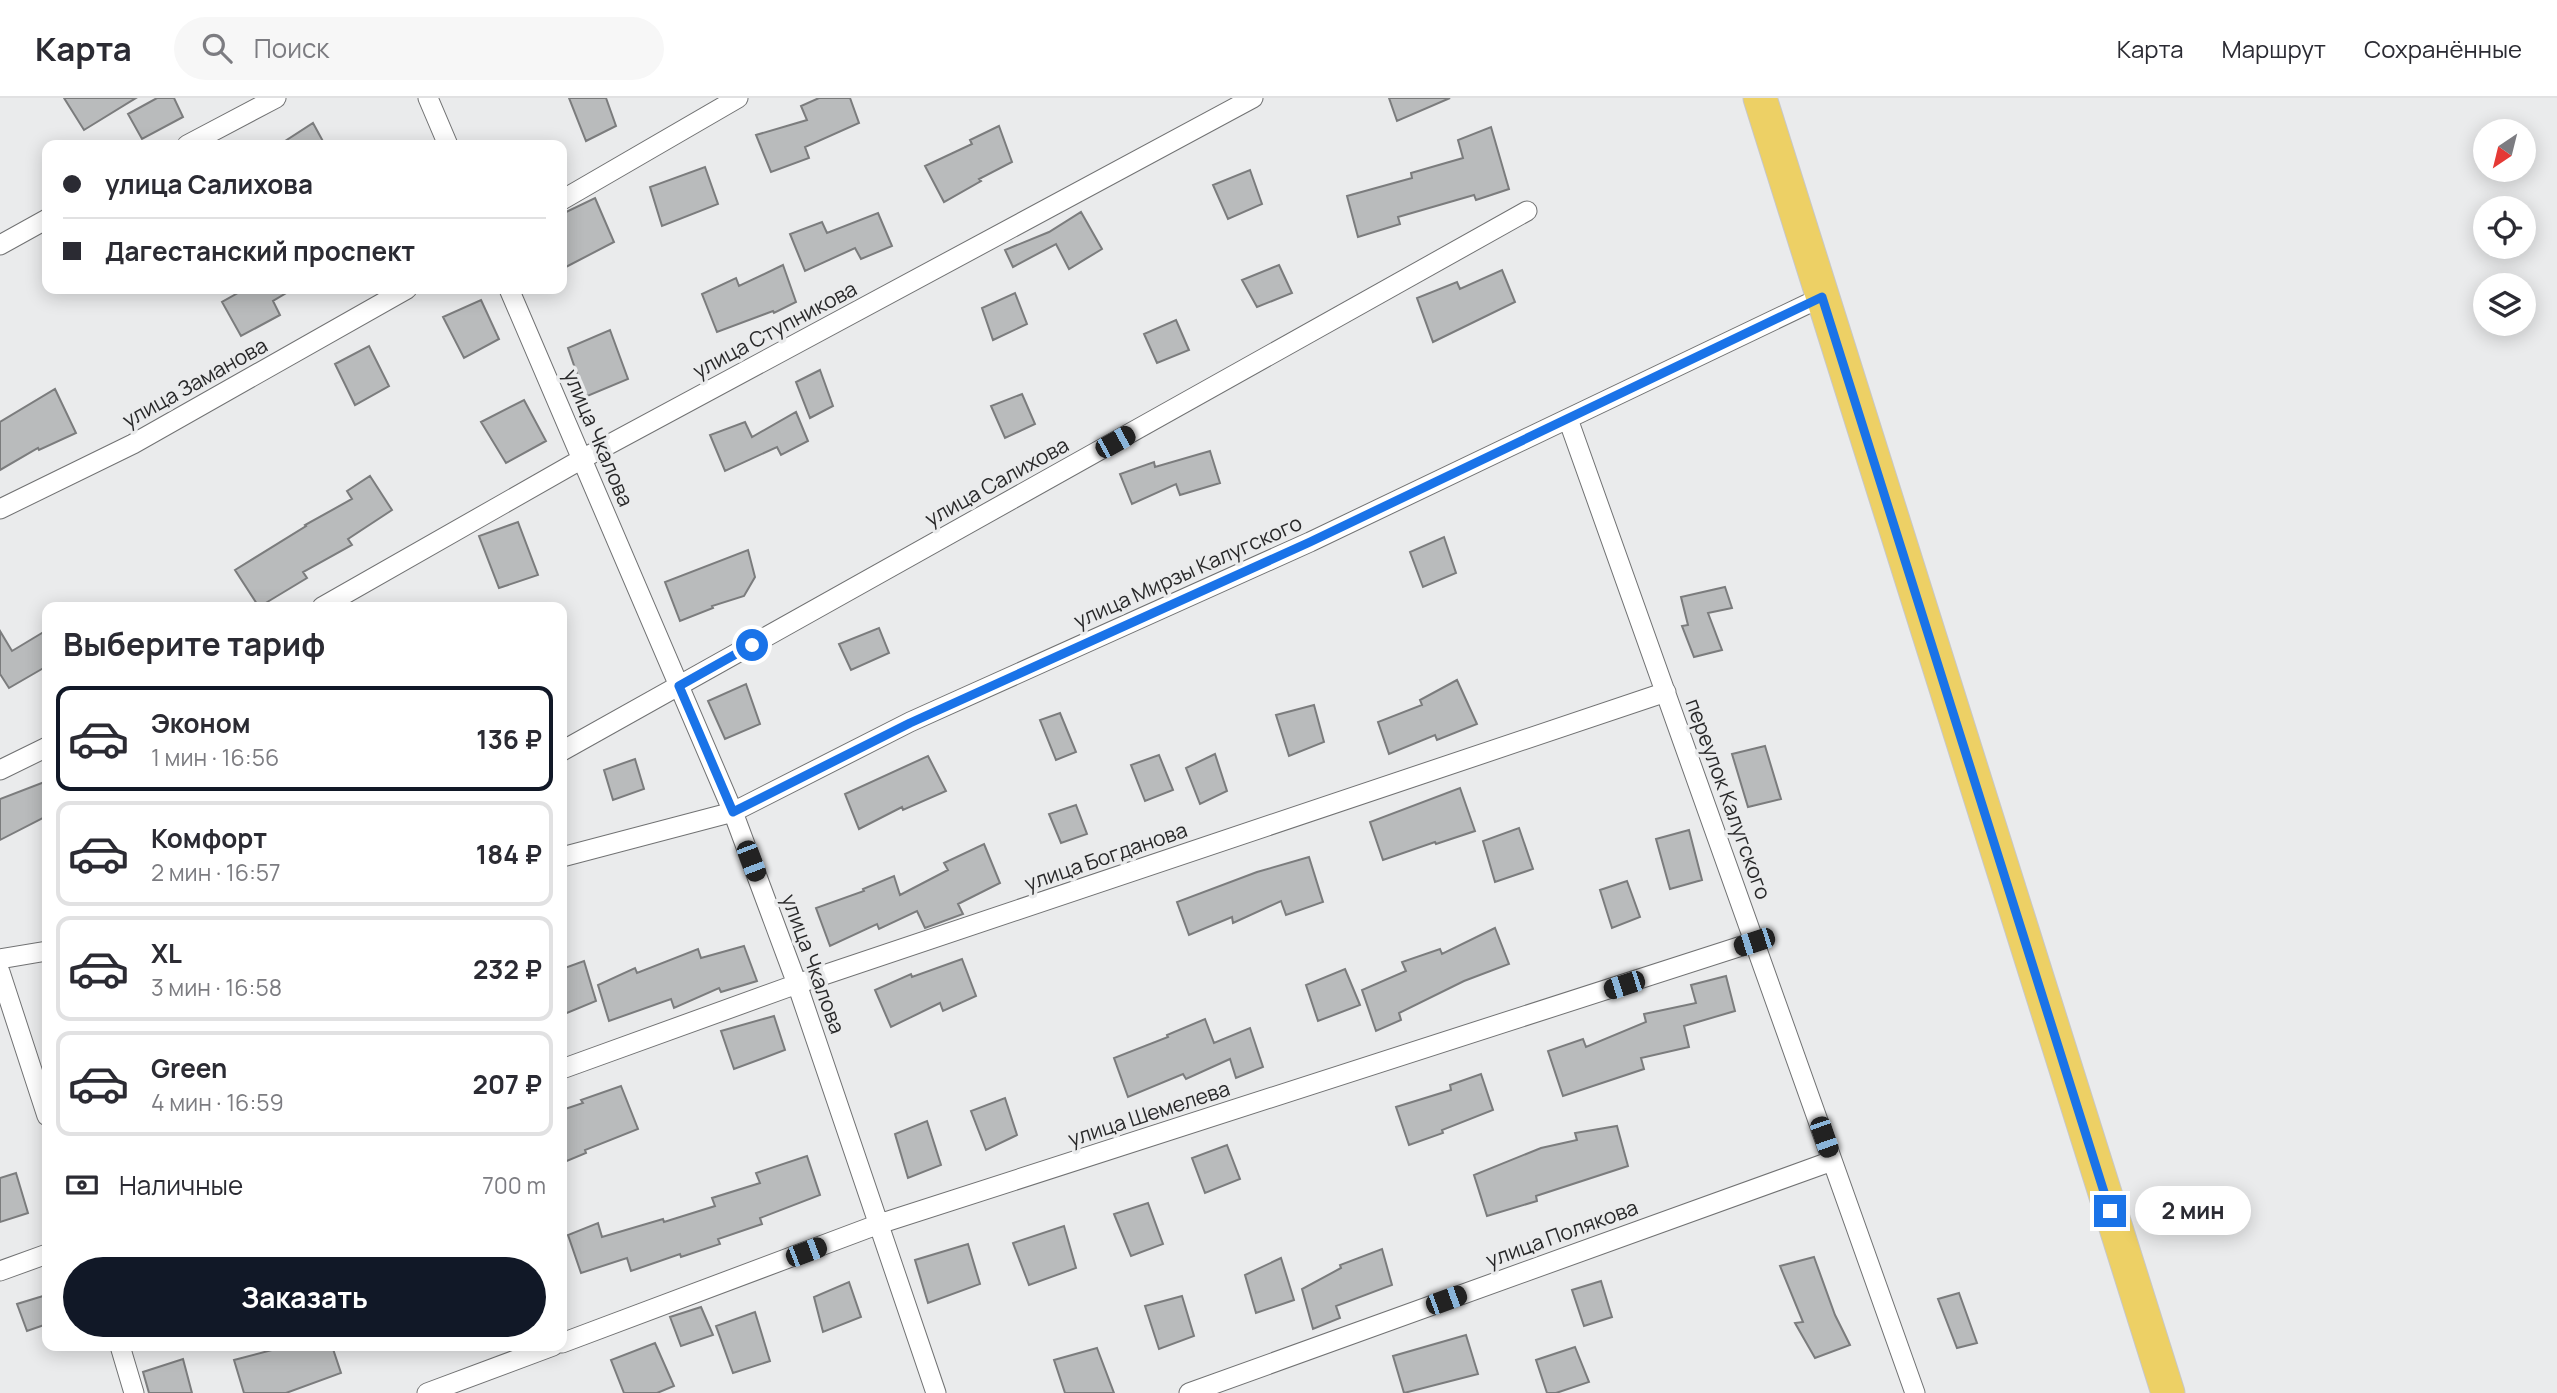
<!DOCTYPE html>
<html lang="ru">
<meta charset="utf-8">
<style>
body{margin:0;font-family:Manrope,sans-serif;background:#f7f7f7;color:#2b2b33;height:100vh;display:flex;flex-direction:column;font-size:26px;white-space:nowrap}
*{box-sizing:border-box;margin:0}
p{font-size:23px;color:#7c7c81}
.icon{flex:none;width:38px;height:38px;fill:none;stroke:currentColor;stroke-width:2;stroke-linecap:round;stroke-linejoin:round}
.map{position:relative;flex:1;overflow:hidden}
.panel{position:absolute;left:42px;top:504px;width:525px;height:749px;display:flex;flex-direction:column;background:#fff;border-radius:14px;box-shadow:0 4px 18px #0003}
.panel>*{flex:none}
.guide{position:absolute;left:42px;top:42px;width:525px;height:154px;border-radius:14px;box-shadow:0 4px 18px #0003;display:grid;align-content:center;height:154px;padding:0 21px;background:#fff}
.needle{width:46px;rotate:215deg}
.tools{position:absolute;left:2473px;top:21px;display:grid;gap:14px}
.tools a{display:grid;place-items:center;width:63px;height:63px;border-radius:50%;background:#fff;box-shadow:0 4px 18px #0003;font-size:35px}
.end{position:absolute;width:32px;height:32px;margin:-16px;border:9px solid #1a73e8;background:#fff;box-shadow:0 0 0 4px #fff}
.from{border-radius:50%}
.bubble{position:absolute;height:49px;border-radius:24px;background:#fff;box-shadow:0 4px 18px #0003;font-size:23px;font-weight:700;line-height:49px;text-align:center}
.car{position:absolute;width:21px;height:42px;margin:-21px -10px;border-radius:9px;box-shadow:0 0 5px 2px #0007;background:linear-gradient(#222 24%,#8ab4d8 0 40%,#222 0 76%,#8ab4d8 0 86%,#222 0)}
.guide b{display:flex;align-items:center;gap:24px;height:66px;font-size:26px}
.guide b+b{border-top:2px solid #e1e1e2}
.guide i{width:18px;height:18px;background:#2b2b33}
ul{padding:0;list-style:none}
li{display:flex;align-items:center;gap:21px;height:105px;margin:0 14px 10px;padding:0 7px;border:4px solid #e1e1e2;border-radius:14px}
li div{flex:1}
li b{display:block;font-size:26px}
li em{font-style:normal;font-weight:700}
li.current{border-color:#111827}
li>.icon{width:63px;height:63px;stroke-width:1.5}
h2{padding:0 21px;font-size:32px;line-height:84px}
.pay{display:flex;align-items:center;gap:18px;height:77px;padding:0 21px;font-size:26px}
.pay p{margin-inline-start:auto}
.action{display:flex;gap:14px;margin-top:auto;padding:14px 21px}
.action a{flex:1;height:80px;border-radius:42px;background:#111827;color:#fff;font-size:28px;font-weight:700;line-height:80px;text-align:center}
header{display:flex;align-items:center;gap:42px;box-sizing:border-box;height:98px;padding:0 35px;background:#fff;border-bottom:2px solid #e1e1e2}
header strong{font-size:33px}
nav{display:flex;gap:38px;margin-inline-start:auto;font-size:24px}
.search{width:490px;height:63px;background:#f7f7f7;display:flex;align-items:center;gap:18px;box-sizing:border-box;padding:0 24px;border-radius:38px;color:#7c7c81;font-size:26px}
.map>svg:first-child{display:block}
</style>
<header>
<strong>Карта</strong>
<div class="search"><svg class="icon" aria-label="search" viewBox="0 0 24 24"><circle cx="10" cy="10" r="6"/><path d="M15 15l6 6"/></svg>Поиск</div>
<nav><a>Карта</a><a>Маршрут</a><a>Сохранённые</a></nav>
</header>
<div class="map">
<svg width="2557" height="1295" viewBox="0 0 2557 1295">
<rect width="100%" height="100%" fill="#eaebec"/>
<path fill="#b9bbbc" stroke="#7b7c7d" stroke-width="2" d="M64 0H136L84 32Z
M157 0H174L183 19 142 41 128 16Z
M569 0H606L616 28 586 43Z
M819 0H850L859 25 805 49 809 60 771 74 756 37 807 22 801 8Z
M1389 0H1450L1397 23Z
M313 25 325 47H279Z
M999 28 1012 64 979 81 981 83 944 104 925 68 972 46 970 42Z
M1491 29 1509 91 1476 102 1474 97 1398 119 1400 126 1358 139 1347 98 1412 80 1411 75 1463 60 1458 42Z
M705 69 718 106 662 128 650 89Z
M1250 72 1262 106 1228 121 1213 87Z
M595 100 614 144 562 171V116Z
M1081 114 1102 151 1069 171 1056 146 1013 169 1005 152 1049 134Z
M878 115 892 148 861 161 855 150 805 173 790 136 822 124 827 135Z
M783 167 796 204 774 215 773 213 717 234 702 196 736 180 739 188Z
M1279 167 1292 195 1257 209 1242 182Z
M1502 172 1515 204 1433 244 1417 200 1457 184 1460 191Z
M245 191H293L273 203 280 217 241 238 222 204Z
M1015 195 1027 226 993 242 982 210Z
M481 202 499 241 464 260 443 219Z
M1176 222 1189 252 1157 265 1144 236Z
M610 232 628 281 585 299 568 250Z
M369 248 389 288 355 307 335 266Z
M820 272 833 308 810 320 796 284Z
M55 291 76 335 39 352 38 350 0 372V324Z
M1022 296 1035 326 1005 340 991 308Z
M524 302 546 343 506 365 481 324Z
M796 314 808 343 781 357 777 349 725 373 710 337 745 324 752 339Z
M1210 353 1220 385 1180 397 1176 386 1132 406 1120 376 1154 364 1155 369Z
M370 378 392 412 348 441 352 447 303 474 307 480 259 509 235 472 306 428 305 427 352 401 347 393Z
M518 424 538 477 499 490 479 438Z
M1444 439 1456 475 1423 489 1410 454Z
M748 452 755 479 744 498 712 508 713 510 680 523 665 484Z
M1725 489 1732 510 1708 515 1722 552 1694 559 1682 528 1688 527 1681 499Z
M879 530 889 555 851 572 839 546Z
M47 532V568L9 590 0 576V533L12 553Z
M1457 582 1477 626 1437 642 1435 637 1389 656 1378 624 1422 607 1420 602Z
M746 586 760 626 725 641 708 603Z
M1314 607 1324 644 1289 658 1276 617Z
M1060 615 1076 654 1056 662 1040 622Z
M1765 648 1781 701 1748 709 1732 656Z
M1215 656 1227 693 1200 706 1186 670Z
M1159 657 1173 692 1145 703 1131 667Z
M928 658 946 693 903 712 902 709 859 731 845 696Z
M635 661 644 691 613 702 604 672Z
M47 683V718L0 742V701Z
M1460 690 1475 733 1436 746 1435 744 1383 762 1370 724Z
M1076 707 1087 736 1061 745 1049 716Z
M1519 730 1533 771 1495 784 1483 743Z
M1689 732 1702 782 1670 791 1656 741Z
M984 746 1000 785 958 806 963 816 925 830 917 813 879 831 877 826 830 848 816 810 864 793 863 791 894 778 900 797 948 772 944 765Z
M1309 759 1323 804 1286 817 1281 803 1233 825 1232 819 1189 837 1177 804 1257 774Z
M1627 783 1640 819 1612 830 1600 792Z
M1495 830 1509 866 1464 883 1399 915 1401 922 1376 933 1362 892 1406 873 1402 864 1440 851 1442 856Z
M744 848 757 883 721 894 719 890 674 910 671 901 609 923 598 887 635 870 637 875 698 851 701 860Z
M962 861 976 898 943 913 940 905 891 929 875 892 911 876 912 879Z
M584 863 596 903 562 917V871Z
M1345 871 1360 907 1318 923 1306 887Z
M1726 878 1735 913 1684 928 1689 949 1641 960 1644 971 1563 998 1548 953 1583 941 1586 949 1646 924 1644 916 1696 905 1691 887Z
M774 918 785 952 734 971 721 933Z
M1205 921 1214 945 1250 930 1263 969 1236 980 1230 961 1186 981 1183 976 1128 999 1114 960 1168 939 1167 937Z
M1481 976 1493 1012 1442 1032 1443 1035 1409 1047 1396 1009 1451 992 1450 987Z
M621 988 638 1031 585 1052 586 1055 562 1065V1012L583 1005 581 1002Z
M1005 1000 1017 1037 986 1052 971 1013Z
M927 1023 941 1067 908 1080 895 1036Z
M1617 1028 1628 1068 1536 1098 1537 1103 1487 1118 1474 1077 1541 1050 1577 1042 1575 1035Z
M1227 1047 1240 1081 1205 1095 1192 1060Z
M807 1058 820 1097 760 1120 762 1126 718 1141 720 1146 681 1159 680 1156 631 1173 627 1160 581 1175 568 1137 598 1125 602 1139 663 1121 664 1124 715 1108 712 1100 760 1085 756 1075Z
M16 1075 28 1115 0 1124V1080Z
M1148 1105 1163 1146 1131 1158 1114 1116Z
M1064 1128 1076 1170 1029 1187 1013 1145Z
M968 1146 980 1186 928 1205 915 1162Z
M1382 1151 1392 1187 1336 1208 1340 1220 1313 1231 1302 1191 1341 1170 1340 1167Z
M1814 1159 1835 1217 1850 1247 1815 1260 1795 1225 1803 1224 1780 1168Z
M1281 1160 1294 1202 1256 1215 1245 1177Z
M1601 1183 1612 1219 1584 1228 1572 1192Z
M849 1184 861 1219 823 1234 814 1199Z
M1959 1195 1977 1245 1957 1250 1938 1201Z
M43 1198 47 1209V1226L27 1233 17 1206Z
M1182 1198 1194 1238 1159 1251 1145 1208Z
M701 1209 713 1237 681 1248 670 1219Z
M755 1214 770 1263 733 1275 716 1228Z
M1466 1237 1478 1276 1404 1295 1393 1258Z
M655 1245 674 1288 657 1295H624L611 1262Z
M287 1248H332L341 1275 286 1295H244L234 1262Z
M1575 1249 1589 1284 1556 1295H1547L1536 1262Z
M1097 1250 1114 1295H1065L1054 1262Z
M183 1261 192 1295H149L143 1274Z"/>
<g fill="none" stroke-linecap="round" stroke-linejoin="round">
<g stroke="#717273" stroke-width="21">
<path id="street" d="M428 0 448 47
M187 47 276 0
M562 102 738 0
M0 147 47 121
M509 191 733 714 797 886 936 1295
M1568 321 1915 1295
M0 411 133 346 407 191
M322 509 582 361 1253 0
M562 653 1527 113
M0 672 47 649
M562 759 733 714 910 624 1310 444 1822 199
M0 861 47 853
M0 874 47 1018
M562 971 797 886 1666 594
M0 1173 47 1156
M562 1245 879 1126 1754 844
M120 1248 134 1295
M427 1295 553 1248
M1189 1295 1832 1063"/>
</g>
<g stroke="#c7c7c8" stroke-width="35">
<path id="highway" d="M1760 0 2168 1295"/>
</g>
<use href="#street" stroke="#fff" stroke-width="19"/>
<use href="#highway" stroke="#edd065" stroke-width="33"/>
</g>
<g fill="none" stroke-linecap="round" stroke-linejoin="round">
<path stroke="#1a73e8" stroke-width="9" d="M752 547 679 588 733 714 910 625 1310 444 1822 199 2110 1113"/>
</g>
<g text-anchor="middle" stroke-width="7" stroke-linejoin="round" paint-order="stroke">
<g font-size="21" fill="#29292a" stroke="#eaebec">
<text transform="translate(775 232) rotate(-28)" y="7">улица Ступникова</text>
<text transform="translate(195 285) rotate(-29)" y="7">улица Заманова</text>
<text transform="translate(598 340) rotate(67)" y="7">улица Чкалова</text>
<text transform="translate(997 384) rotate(-29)" y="7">улица Салихова</text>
<text transform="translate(1188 474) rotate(-24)" y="7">улица Мирзы Калугского</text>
<text transform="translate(1728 701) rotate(70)" y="7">переулок Калугского</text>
<text transform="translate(1106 759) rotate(-19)" y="7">улица Богданова</text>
<text transform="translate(813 866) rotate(70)" y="7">улица Чкалова</text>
<text transform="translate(1149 1016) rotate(-18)" y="7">улица Шемелева</text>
<text transform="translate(1562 1136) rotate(-20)" y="7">улица Полякова</text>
</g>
</g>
</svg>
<div class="tools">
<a><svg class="needle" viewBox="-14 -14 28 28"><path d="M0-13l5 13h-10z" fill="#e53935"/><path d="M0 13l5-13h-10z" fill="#7c7c81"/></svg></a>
<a><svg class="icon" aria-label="locate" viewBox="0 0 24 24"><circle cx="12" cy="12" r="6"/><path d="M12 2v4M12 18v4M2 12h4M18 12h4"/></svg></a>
<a><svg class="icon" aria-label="layers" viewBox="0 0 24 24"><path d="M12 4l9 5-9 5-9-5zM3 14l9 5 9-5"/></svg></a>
</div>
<i class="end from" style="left:752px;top:547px"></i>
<i class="end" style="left:2110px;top:1113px"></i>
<div class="bubble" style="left:2135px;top:1088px;width:116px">2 мин</div>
<i class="car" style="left:1115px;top:344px;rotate:61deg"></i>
<i class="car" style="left:751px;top:763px;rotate:159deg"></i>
<i class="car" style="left:1754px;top:844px;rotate:252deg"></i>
<i class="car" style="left:1624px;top:887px;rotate:252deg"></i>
<i class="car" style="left:1824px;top:1039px;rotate:161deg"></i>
<i class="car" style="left:806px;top:1154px;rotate:69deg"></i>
<i class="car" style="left:1446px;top:1202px;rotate:70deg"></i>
<div class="guide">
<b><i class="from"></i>улица Салихова</b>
<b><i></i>Дагестанский проспект</b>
</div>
<section class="panel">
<h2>Выберите тариф</h2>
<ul>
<li class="current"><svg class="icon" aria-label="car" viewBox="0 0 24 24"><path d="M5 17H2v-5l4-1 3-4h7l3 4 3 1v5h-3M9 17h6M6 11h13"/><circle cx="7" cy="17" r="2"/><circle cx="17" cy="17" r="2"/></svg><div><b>Эконом</b><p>1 мин · 16:56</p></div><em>136 ₽</em></li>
<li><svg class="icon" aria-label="car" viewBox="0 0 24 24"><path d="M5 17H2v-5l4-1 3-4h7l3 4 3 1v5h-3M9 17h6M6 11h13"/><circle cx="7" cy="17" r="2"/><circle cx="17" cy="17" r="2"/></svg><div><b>Комфорт</b><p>2 мин · 16:57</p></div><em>184 ₽</em></li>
<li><svg class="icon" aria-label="car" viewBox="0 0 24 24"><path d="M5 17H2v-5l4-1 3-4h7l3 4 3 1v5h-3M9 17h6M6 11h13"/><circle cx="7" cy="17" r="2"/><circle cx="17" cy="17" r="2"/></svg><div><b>XL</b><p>3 мин · 16:58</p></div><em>232 ₽</em></li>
<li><svg class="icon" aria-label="car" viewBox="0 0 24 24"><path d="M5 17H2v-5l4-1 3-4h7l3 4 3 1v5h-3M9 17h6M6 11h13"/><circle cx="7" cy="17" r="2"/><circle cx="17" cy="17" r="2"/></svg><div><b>Green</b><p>4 мин · 16:59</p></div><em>207 ₽</em></li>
</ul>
<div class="pay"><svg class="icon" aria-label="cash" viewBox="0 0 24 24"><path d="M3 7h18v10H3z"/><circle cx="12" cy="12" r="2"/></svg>Наличные<p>700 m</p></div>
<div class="action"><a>Заказать</a></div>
</section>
</div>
